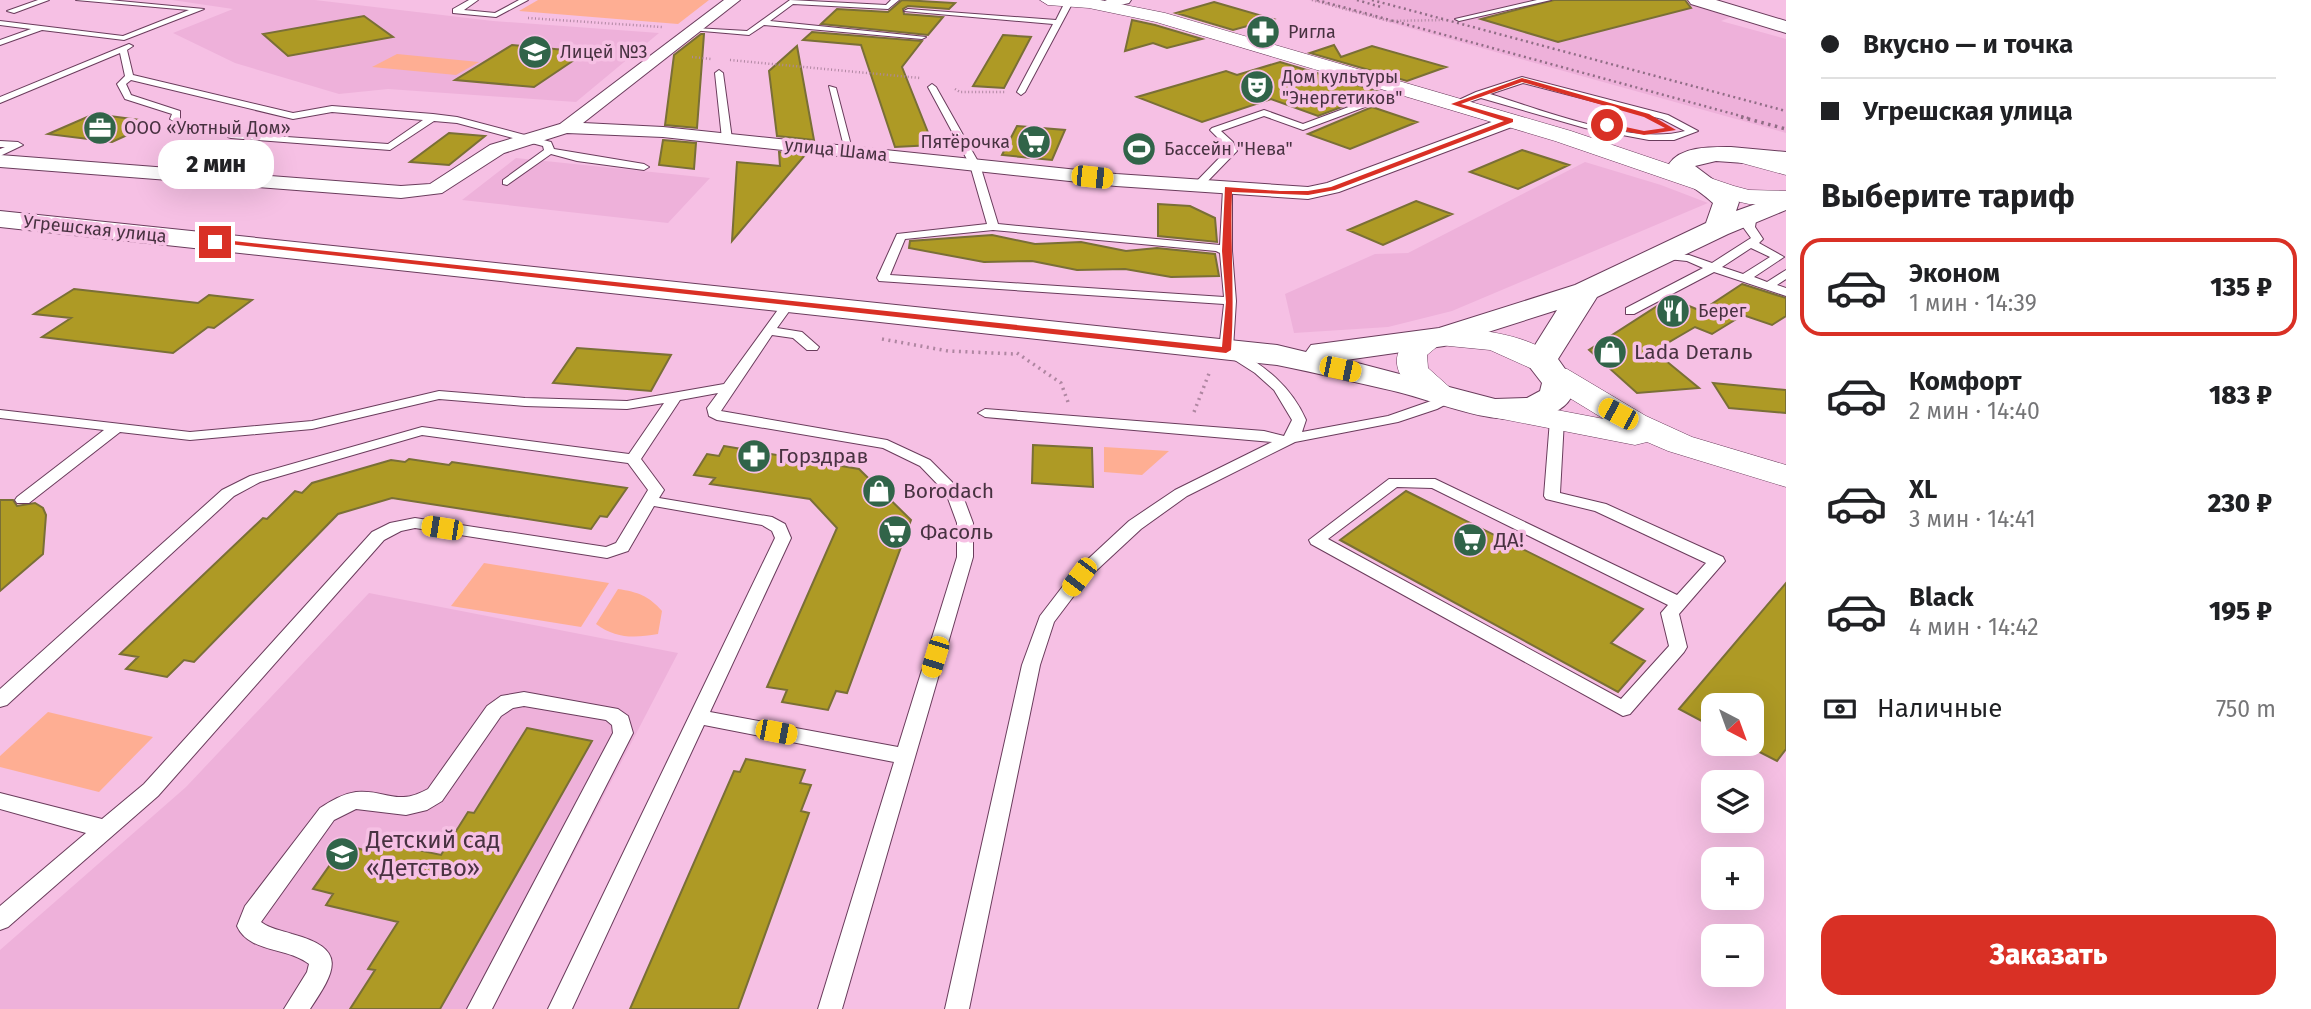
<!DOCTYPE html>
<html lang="ru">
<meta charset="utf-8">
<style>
body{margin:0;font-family:"Fira Sans",sans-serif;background:#f2f2f2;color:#202124;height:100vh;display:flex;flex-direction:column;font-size:26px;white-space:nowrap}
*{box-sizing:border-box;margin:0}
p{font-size:23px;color:#757577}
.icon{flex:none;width:38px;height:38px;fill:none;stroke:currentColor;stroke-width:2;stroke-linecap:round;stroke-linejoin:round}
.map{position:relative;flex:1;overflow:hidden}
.sheet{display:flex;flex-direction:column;background:#fff;width:525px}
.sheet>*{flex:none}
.hud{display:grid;align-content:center;height:154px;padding:0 35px;background:#fff}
.needle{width:46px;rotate:139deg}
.buttons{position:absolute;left:1701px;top:693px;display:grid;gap:14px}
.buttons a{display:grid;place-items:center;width:63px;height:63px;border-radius:14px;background:#fff;box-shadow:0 7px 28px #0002;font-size:35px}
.end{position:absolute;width:32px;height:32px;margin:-16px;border:9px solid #d93025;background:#fff;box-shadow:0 0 0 4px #fff}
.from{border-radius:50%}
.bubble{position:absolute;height:49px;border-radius:21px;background:#fff;box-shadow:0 7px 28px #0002;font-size:23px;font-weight:800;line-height:49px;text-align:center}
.car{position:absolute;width:21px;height:42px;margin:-21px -10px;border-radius:9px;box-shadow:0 0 5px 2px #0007;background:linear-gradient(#f5c518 24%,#345 0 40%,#f5c518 0 76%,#345 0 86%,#f5c518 0)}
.hud b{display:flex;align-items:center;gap:24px;height:66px;font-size:26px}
.hud b+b{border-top:2px solid #e0e0e0}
.hud i{width:18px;height:18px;background:#202124}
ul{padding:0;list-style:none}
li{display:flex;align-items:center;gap:21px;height:98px;margin:0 14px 10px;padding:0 21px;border:4px solid transparent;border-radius:21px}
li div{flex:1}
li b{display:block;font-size:26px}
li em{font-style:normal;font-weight:800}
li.on{border-color:#d93025}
li>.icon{width:63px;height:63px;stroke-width:1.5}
h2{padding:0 35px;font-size:32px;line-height:84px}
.pay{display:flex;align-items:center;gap:18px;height:77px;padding:0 35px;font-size:26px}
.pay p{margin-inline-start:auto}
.primary-button{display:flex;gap:14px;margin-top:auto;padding:14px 35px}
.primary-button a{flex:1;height:80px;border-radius:21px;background:#d93025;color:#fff;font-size:28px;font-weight:800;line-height:80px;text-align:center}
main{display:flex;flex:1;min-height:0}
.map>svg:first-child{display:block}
</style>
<main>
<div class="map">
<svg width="1786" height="1009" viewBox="0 0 1786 1009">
<rect width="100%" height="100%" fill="#f6c0e4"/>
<path fill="#eeb1da" d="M172 0H315L493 21 659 33 576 102 388 89 339 94 235 63 173 33 233 9Z
M1309 0H1675L1731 17 1721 21 1786 39V133Z
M516 158 710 178 668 223 462 200Z
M1585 162 1661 185 1708 203 1452 311 1388 327 1294 333 1285 294 1375 254 1408 253Z
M369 593 678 653 493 1009H0V950L186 787Z"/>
<path fill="#feae93" d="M538 0H709L678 24 519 11Z
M397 54 479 62 456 75 372 67Z
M1104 447 1169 451 1142 475 1104 472Z
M484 563 609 583 581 627 451 606Z
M618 589C638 592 649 596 662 611L658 634C635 638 616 639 596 624Z
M48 712 153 737 99 792 0 767V756Z"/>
<path fill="#ae9a25" stroke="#7a6f36" stroke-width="2" d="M902 0 955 3 949 9 908 6 903 9 904 14 943 17 928 35 821 24 837 9 888 12Z
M1554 0H1685L1691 8 1558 42 1481 19Z
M1214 2 1273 19 1233 30 1176 13Z
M364 16 393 37 288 56 263 34Z
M1132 20 1155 25 1202 39 1167 48 1153 43 1125 51Z
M812 32 922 41 902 67 933 145 895 147 861 45 803 40Z
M701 34H704L697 128 665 125 674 55Z
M1003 35 1031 37 1004 88 973 86Z
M512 45 586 52 534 87 455 80Z
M1334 45 1341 57 1372 46 1446 67 1407 81 1310 53Z
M797 46 814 140 777 136 769 71Z
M1280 62 1377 91 1349 100 1355 102 1318 116 1271 99 1202 122 1137 97 1226 71 1237 75Z
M1372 107 1417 122 1350 149 1308 134Z
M94 114 156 122 112 142 48 134Z
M1017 126 1065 130 1052 160 1002 155Z
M449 133 485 136 449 165 410 162Z
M663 140 696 143 694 169 659 165Z
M1522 150 1569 165 1518 189 1470 172Z
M779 152 805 155 732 241 737 162 780 166Z
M1416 201 1452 214 1383 245 1348 230Z
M1158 204 1190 206 1215 218 1217 242 1158 236Z
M992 235 1035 244 1081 242 1126 251 1157 248 1215 254 1219 276 1171 277 1125 269 1077 270 1032 261 984 262 909 248 910 241Z
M1742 284 1786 298V316L1772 325 1743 315 1712 334 1695 327 1654 351 1699 388 1637 393 1589 350 1665 301 1675 300 1701 311Z
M74 289 198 303 209 295 252 300 214 328 208 327 173 353 42 337 71 318 34 314Z
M577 348 671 355 651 391 553 383Z
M1713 383 1786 390V413L1729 408Z
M1033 445 1092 448 1093 487 1032 483Z
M724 446 859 469 911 520 847 693 836 691 828 710 782 702 787 690 767 687 837 528 810 499 710 484 715 478 694 475 707 454 719 456Z
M409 459 449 465 452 462 627 488 607 517 600 516 591 529 392 498 338 514 194 662 184 660 167 677 126 669 138 657 120 654 263 518 267 519 295 491 302 493 312 483 391 460 405 462Z
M1406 491 1643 609 1611 643 1645 661 1618 692 1340 540Z
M0 500H13L17 506 35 503 43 508 46 515 43 554 0 591Z
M1786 583V749L1777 761 1744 744H1752V705H1713V727L1679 709Z
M527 728 592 741 440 1009H350L375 970 368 969 398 922 326 905 333 894 313 889 344 845 364 850 371 840 441 855 468 812 474 813Z
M746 759 805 770 800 783 811 785 801 811 809 813 738 1009H630L734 771 740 772Z"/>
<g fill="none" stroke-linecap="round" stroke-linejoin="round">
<g stroke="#6a3c5c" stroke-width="2">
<path id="service" d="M38 0H49L14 13 7 11Z
M76 0H109L204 9 124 40 42 30 0 45V40L31 29 0 25V21L123 36 189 10Z
M469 0H478L464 10 495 13 519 0H528L496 17 453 13V9Z
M790 0 886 5 891 0H899L888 9 793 4 770 21 926 37 922 39 764 25 749 35 691 30 695 28 747 31Z
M1066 0 1073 2 1025 92 1021 95 1017 92 1053 24 904 11 908 9 1056 20Z
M1537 0H1551L1459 21 1455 19Z
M129 44 133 46 127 50 133 75 293 113 332 106 433 114 457 117 551 142 554 149 644 164 649 167 644 170 577 161 551 154 507 185 503 184V180L544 150 543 146 457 123 434 121 390 150 231 138 228 137V133L388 144 423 120 332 112 293 119 131 80 126 84 131 95 180 111V119L175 122 170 119 172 114 125 99 117 84 125 76 120 53 0 103V97Z
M719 70 723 73 732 139 727 142 722 139 715 73Z
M1522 77 1668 115 1698 131 1674 140H1649L1585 128 1481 98 1455 107 1450 104 1476 92ZM1523 83 1662 119 1685 131C1632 146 1542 110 1490 94Z
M932 84 936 87 980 165 998 224 1220 245 1223 189 1232 187V251L1236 301 1233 348C1265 366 1291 386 1306 420L1302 432 1388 416 1451 394 1458 398 1437 409 1398 422 1295 442 1187 496 1141 529 1085 581 1054 622 1040 665 969 1009H945L1022 665 1040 616 1073 573 1129 521 1175 490 1272 442 985 417 978 413 985 409 1264 431 1284 436 1292 420 1274 390 1255 373 1219 350 1224 304 879 281 877 278 897 234 987 224 970 165 928 87ZM993 230 1216 251 1220 253 1224 297 890 275 905 239Z
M829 86 836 88 853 153 845 151Z
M1405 86 1409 89 1408 91 1303 130 1264 116 1221 131 1233 142 1237 151 1201 188 1192 186 1227 150 1225 145 1210 130 1212 128 1264 110 1303 124Z
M0 141 18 142 23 145 0 156V149L5 147H0Z
M1748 212 1757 214 1755 227 1763 239 1759 243 1784 257 1754 277 1767 282 1786 270V279L1777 285 1786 288V296L1714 272 1634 314H1626V308L1703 268 1687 261 1658 258V254L1689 255 1712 263 1751 238 1743 227ZM1751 248 1770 257 1743 274 1722 267Z
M789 299 795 303 777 328 802 332 819 347 817 350H807L793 338 772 335 721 411 887 440 930 460 961 491 973 523V557L842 1009H818L894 762 704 725 572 1009H548L775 538 772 531 762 525 654 506 628 551 607 558 415 528 401 531 384 540 158 796 8 927 0 930V906L86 833 0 809V793L102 819 144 784 372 532 390 523 415 518 606 547 616 543 648 490 628 463 422 435 260 482 234 496 7 705 0 707V689L222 490 250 476 422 427 629 454 664 403 627 409 525 406 439 399 312 429 190 440 120 432 29 503H17L15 500 17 497 104 430 0 418V410L190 432 312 421 439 391 525 398 627 401 724 384 785 300ZM718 393 707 408 709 416 717 420 883 448 920 466 946 493 957 523V557L898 747 710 712 791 538 785 524 772 517 659 498 664 490 641 459 680 400Z
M1557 416 1564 420 1560 493 1606 504 1723 557 1725 561 1679 614 1687 647 1684 652 1630 714 1623 716 1311 544 1309 540 1389 479H1435L1677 595 1706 563 1595 511 1546 499 1544 496 1550 420ZM1397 487 1432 488 1668 605 1661 613 1669 646 1621 699 1328 539Z
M524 692 618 709 628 716 633 733 492 1009H467L613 733 612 725 606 720 524 706 513 708 501 716 442 801 427 810 406 815 356 809 334 820 261 922C270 929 281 930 292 934 348 949 336 970 310 1009H284L307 972 309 964C288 947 249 953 237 926L245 906 320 808C331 801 342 794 356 792 386 789 396 807 428 789L487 706 501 696Z"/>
</g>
<g stroke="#6a3c5c" stroke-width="2">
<path id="minor" d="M724 0H740L583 123 663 127 1116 174 1308 187 1327 183 1505 117H1517L1520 121 1517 125 1339 192 1308 199 1116 186 663 137 567 133 504 153 442 193 401 198 0 167V155L401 186 430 184 490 145 560 124Z
M1107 0H1131L1129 3 1103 9 1096 5Z"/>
</g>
<g stroke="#6a3c5c" stroke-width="1">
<path id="tertiary" d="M1040 0H1100L1165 13 1571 131 1734 186 1749 190 1786 191V205L1749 204 1718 197 1555 141 1156 22 1089 8 1048 5Z
M1746 150 1786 161V175L1738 162 1734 157 1738 152Z
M1444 328C1474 328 1538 335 1557 361L1552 367 1567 369 1646 416 1692 437 1786 465V487L1668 451 1647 442 1635 445 1492 417 1487 410 1492 403 1504 400 1604 419 1545 383 1540 376 1545 369 1530 368 1490 350 1439 345 1427 355 1428 368 1456 393 1451 400C1418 408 1372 362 1413 336 1422 331 1434 331 1444 328Z"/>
</g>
<g stroke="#6a3c5c" stroke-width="2">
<path id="secondary" d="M1688 0H1716L1786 21V33L1691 4Z
M1731 147 1786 152V166L1716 161 1695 166 1735 196 1739 202 1736 211 1786 193V210L1728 234 1597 297 1558 359 1575 383C1575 398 1564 409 1550 414 1497 430 1449 405 1398 392 1358 383 1317 373 1277 365L0 227V211L1277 345 1306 352 1311 345 1439 328 1575 285 1706 223 1713 203C1696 187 1683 184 1669 164 1681 146 1711 147 1731 147ZM1557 310 1525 361 1542 383 1540 391 1527 398 1495 399 1346 360 1444 346Z"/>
</g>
<path stroke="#af86a1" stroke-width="2.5" stroke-dasharray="1 2.5" stroke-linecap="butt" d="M1312 0 1389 21 1444 20
M528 18 662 27
M692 57 711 59
M730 60 920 78
M955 89 960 92H1005"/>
<path stroke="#af86a1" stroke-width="3.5" stroke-dasharray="2 4.5" stroke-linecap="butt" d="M882 339 948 351 1015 354
M1017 353 1061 383 1068 402
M1194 412 1210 371"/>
<use href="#service" fill="#fff" fill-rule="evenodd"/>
<use href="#minor" fill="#fff" fill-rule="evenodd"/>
<use href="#tertiary" fill="#fff" fill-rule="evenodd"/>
<use href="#secondary" fill="#fff" fill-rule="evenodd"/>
<path stroke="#906d85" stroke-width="2.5" stroke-dasharray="2 3.5" stroke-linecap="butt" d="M1317 0 1748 118
M1357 0 1381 7
M1372 0 1786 111"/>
<path stroke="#906d85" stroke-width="3.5" stroke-dasharray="2.5 4.5" stroke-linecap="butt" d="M1741 117 1786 129"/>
</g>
<path fill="#d93025" d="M1522 78 1649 114 1676 130 1644 135 1605 127 1607 123 1644 131 1665 128 1644 117 1522 82 1461 104 1513 119V122L1335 190 1308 195 1232 192C1230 245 1235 297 1231 350L1226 353 211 242 215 239 1222 347 1226 302 1222 251 1225 187 1280 191H1308L1331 187 1504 121 1451 104Z"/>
<defs>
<g id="pharmacy-disc" transform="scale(1.75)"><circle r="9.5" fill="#316449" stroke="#f6c0e4"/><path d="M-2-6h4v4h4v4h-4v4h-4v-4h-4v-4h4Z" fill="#fff"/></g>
<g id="school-disc" transform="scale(1.75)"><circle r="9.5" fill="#316449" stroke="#f6c0e4"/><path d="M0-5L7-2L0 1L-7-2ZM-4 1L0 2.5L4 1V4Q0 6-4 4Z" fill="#fff"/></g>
<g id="theatre-disc" transform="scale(1.75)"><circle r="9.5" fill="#316449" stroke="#f6c0e4"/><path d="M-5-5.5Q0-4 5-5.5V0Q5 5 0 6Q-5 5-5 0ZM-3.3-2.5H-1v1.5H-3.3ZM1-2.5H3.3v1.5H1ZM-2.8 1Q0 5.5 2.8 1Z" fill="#fff"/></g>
<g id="office-disc" transform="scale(1.75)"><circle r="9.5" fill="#316449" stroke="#f6c0e4"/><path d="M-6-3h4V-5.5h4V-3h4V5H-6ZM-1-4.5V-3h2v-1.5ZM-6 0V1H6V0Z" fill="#fff"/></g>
<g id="supermarket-disc" transform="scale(1.75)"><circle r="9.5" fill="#316449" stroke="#f6c0e4"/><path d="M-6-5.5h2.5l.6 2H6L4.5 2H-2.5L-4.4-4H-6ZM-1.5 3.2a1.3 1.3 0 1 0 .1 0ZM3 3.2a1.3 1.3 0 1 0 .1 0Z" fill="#fff"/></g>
<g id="stadium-disc" transform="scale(1.75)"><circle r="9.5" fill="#316449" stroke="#f6c0e4"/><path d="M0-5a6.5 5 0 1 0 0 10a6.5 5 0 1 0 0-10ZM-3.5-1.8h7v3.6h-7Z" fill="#fff"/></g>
<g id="restaurant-disc" transform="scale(1.75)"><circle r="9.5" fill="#316449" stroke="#f6c0e4"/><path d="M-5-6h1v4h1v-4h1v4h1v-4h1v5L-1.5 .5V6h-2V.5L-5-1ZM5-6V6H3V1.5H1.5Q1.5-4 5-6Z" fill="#fff"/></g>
<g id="shop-disc" transform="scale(1.75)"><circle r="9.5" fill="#316449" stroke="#f6c0e4"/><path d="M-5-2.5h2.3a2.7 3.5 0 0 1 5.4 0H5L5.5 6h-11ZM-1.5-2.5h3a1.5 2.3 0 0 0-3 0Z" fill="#fff"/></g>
</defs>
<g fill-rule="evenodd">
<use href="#pharmacy-disc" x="1263" y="32"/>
<use href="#school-disc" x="535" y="52"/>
<use href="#theatre-disc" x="1257" y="87"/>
<use href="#office-disc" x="100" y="128"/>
<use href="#supermarket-disc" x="1034" y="142"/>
<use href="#stadium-disc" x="1139" y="149"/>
<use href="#restaurant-disc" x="1673" y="311"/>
<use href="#shop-disc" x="1610" y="352"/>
<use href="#pharmacy-disc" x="754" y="456"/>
<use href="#shop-disc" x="879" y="491"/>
<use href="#supermarket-disc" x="895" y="532"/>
<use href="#supermarket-disc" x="1470" y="540"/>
<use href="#school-disc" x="342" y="854"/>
</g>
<g text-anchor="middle" stroke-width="7" stroke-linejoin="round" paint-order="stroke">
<g font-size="18" fill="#483241" stroke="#f6c0e4" text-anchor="start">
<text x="1288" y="38">Ригла</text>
<text x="560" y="58">Лицей №3</text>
<text x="1282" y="83">Дом культуры<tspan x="1282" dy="21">"Энергетиков"</tspan></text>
<text x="124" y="134">ООО «Уютный Дом»</text>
<text x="1010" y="148" text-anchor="end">Пятёрочка</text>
<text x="1164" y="155">Бассейн "Нева"</text>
<text x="1698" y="317">Берег</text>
</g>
<g font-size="18" fill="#483241" stroke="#f6c0e4">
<text transform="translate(836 150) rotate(6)" y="6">улица Шама</text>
<text transform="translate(95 229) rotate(6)" y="6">Угрешская улица</text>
</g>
<g font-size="21" fill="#483241" stroke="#f6c0e4" text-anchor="start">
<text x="1634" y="359">Lada Dеталь</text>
<text x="778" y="463">Горздрав</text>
<text x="903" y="498">Borodach</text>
<text x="920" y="539">Фасоль</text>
<text x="1494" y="547">ДА!</text>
</g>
<g font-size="24" fill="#483241" stroke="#f6c0e4" text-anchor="start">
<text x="366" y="848">Детский сад<tspan x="366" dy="28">«Детство»</tspan></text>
</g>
</g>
</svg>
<div class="buttons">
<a><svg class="needle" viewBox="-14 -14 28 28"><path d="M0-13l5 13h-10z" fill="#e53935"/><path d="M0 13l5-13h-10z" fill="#757577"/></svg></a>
<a><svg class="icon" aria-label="layers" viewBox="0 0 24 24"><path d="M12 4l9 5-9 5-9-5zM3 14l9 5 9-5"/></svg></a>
<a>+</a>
<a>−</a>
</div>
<i class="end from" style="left:1607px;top:125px"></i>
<i class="end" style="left:215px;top:242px"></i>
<div class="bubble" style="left:158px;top:140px;width:116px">2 мин</div>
<i class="car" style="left:1092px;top:177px;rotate:96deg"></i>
<i class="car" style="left:1340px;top:369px;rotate:102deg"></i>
<i class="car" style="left:1618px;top:414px;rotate:298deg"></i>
<i class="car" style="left:442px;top:528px;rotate:279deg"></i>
<i class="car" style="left:1079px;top:577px;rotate:217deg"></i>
<i class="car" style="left:935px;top:657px;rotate:197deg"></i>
<i class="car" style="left:776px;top:732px;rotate:101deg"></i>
</div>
<section class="sheet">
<div class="hud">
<b><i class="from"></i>Вкусно — и точка</b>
<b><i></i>Угрешская улица</b>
</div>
<h2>Выберите тариф</h2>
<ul>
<li class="on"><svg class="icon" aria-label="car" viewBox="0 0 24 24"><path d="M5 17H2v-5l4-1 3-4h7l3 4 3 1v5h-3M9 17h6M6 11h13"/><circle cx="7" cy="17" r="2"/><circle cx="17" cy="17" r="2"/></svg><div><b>Эконом</b><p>1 мин · 14:39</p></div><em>135 ₽</em></li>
<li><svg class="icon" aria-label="car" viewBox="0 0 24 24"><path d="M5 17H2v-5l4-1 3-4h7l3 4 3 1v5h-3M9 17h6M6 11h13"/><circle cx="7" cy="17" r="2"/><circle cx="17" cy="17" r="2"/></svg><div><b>Комфорт</b><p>2 мин · 14:40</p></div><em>183 ₽</em></li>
<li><svg class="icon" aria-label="car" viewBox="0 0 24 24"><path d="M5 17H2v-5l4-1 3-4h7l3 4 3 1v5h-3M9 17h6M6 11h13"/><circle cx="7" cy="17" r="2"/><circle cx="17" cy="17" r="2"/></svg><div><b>XL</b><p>3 мин · 14:41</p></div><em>230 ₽</em></li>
<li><svg class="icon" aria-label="car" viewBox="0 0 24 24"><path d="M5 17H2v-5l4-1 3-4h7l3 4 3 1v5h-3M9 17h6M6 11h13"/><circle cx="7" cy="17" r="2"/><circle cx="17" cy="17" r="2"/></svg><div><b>Black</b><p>4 мин · 14:42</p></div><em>195 ₽</em></li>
</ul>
<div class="pay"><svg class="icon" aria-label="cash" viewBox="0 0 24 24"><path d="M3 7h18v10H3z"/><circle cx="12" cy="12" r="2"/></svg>Наличные<p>750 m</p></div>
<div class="primary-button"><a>Заказать</a></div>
</section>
</main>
